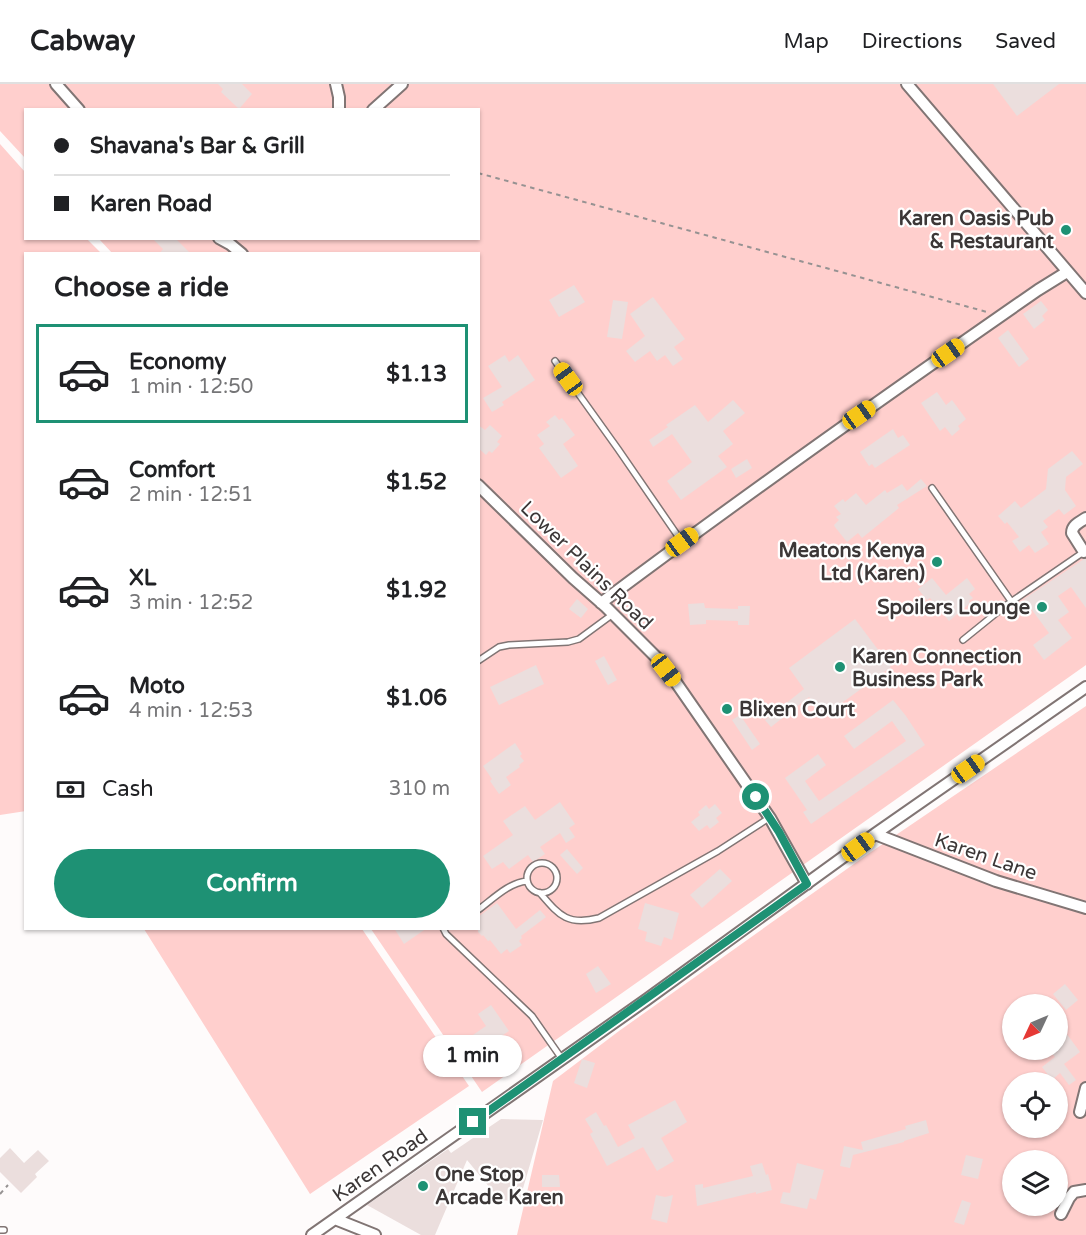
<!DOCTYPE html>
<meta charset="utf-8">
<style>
body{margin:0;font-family:"Varela Round",sans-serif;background:#f2f2f2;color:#202124;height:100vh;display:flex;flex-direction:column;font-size:22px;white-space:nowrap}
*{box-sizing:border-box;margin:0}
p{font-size:20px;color:#757577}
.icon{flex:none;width:33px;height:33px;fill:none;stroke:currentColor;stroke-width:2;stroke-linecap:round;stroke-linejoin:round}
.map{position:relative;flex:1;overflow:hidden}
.side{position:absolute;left:24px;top:168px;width:456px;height:678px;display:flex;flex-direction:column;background:#fff;border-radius:0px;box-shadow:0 2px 4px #0004}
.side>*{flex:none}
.banner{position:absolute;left:24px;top:24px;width:456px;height:132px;border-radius:0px;box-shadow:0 2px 4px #0004;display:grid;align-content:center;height:132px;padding:0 30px;background:#fff}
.needle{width:39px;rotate:226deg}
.fabs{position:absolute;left:1002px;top:910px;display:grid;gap:12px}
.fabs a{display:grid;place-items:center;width:66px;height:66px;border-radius:50%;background:#fff;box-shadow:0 2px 4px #0004;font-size:30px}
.end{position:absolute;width:27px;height:27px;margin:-14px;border:8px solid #1e9174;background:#fff;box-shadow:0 0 0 3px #fff}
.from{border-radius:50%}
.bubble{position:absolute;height:42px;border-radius:21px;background:#fff;box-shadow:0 2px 4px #0004;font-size:20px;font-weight:800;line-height:42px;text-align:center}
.car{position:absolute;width:18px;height:36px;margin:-18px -9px;border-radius:8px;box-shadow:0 0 4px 2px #0007;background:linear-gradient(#f5c518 24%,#345 0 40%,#f5c518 0 76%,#345 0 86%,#f5c518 0)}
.banner b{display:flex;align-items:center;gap:21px;height:57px;font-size:22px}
.banner b+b{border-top:2px solid #e0e0e0}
.banner i{width:15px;height:15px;background:#202124}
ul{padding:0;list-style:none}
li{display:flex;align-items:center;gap:18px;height:99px;margin:0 12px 9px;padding:0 18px;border:3px solid transparent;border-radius:0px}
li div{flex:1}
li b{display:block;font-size:22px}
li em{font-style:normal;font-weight:800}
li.current{border-color:#1e9174}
li>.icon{width:54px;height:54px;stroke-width:1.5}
h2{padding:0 30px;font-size:27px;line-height:72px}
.pay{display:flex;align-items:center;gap:15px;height:66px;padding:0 30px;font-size:22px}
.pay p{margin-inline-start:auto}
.button{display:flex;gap:12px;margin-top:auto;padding:12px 30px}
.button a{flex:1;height:69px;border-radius:36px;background:#1e9174;color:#fff;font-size:24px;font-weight:800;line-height:69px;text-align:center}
header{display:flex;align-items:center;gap:36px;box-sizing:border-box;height:84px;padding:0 30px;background:#fff;border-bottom:2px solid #e0e0e0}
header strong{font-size:28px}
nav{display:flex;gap:33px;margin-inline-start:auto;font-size:21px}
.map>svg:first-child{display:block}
</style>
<header>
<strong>Cabway</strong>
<nav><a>Map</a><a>Directions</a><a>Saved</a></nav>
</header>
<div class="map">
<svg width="1086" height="1151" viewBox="0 0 1086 1151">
<rect width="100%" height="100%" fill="#fefbfb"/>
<path fill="#ffcfcd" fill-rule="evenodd" d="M0 0H1086V581L482 1008 371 845 478 844V170H113L99 155 478 154V26H26L25 74 0 47Z
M0 60 25 88 26 154 87 155 101 169 26 170V727L0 731Z
M1086 622V1151H517L553 997 619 947 868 770ZM1012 921H1058V966H1012ZM1012 999H1058V1044H1012ZM1012 1077H1058V1122H1012Z
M144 845H362L469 1002 310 1110Z"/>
<path fill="#ebdedd" d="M218 0H242L252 10 239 25 221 8 223 5Z
M993 0H1059L1017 32Z
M152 154H175L191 170H159L163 165Z
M574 201 585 218 559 233 549 216Z
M653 213 685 255 674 263 683 275 673 282 665 271 657 277 650 267 635 278 626 267 645 252 630 230Z
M613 216 628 218 622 255 607 253Z
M1041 217 1048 226 1042 232 1045 236 1034 245 1023 230Z
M1008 246 1029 275 1019 283 998 254Z
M505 271 509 278 518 271 535 296 502 318 504 321 492 328 483 314 502 303 488 282Z
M937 308 946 321 952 316 966 335 958 342 960 345 952 352 945 343 940 347 921 319Z
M733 316 745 329 723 347 733 360 718 372 727 383 681 416 667 397 692 378 672 350 653 363 649 356 668 343 666 341 695 321 708 338Z
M555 331 559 336 562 334 575 351 563 360 578 382 561 394 539 364 544 360 537 351 550 342 546 338Z
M478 341 485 346 490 341 502 352 497 358 500 360 492 369 489 367 486 371 478 364Z
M893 345 898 354 903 351 910 361 875 384 872 380 869 382 860 368Z
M1072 367 1083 380 1066 393 1065 406 1076 422 1064 431 1059 425 1043 437 1048 443 1041 448 1049 460 1035 469 1029 461 1020 468 1012 457 1019 453 1007 438 1005 440 998 432 1015 417 1021 424 1046 405 1048 385Z
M747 375 752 384 736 394 731 385Z
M921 395 927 402 897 421 899 424 862 454 858 449 847 458 835 443 834 441 839 436 836 433 841 430 834 422 843 415 845 418 856 409 866 421 885 406 887 409 902 400 907 407Z
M1084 475H1086V524L1071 503 1058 512 1069 528 1058 536 1072 554 1044 576 1033 561 1049 549 1024 515Z
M932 494 946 511 967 494 975 505 969 510 973 514 969 517 970 519 949 537 930 514 927 516 918 505Z
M577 515 588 525 581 534 569 525Z
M704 519 705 524 738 525V522H750L749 541H738V537L706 536V540L690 541 688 520Z
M855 535 891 583 824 632 809 613 771 643 765 636 804 605 789 584Z
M604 572 617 596 608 601 595 577Z
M536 581 544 600 499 621 490 603Z
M893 616 906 632 925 661 811 740 803 728 807 726 785 694 818 670 826 681 805 697 819 717 906 657 892 637 854 665 844 652Z
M740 631 760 660 752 666 732 636Z
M515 659 522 670 520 672 524 677 519 681 520 683 506 693 511 701 499 710 490 697 492 695 483 682Z
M560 718 575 740 569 744 575 753 566 759 560 749 540 763 545 770 533 778 528 771 509 785 503 778 492 785 483 772 513 751 503 737 525 722 535 736Z
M715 720 722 729 716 734 719 738 710 745 707 741 699 747 691 738 700 731 698 728 706 721 709 725Z
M567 765 583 784 577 790 560 771Z
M720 785 732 797 702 824 690 811Z
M497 819 516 845 540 826 546 833 521 852 522 854 519 857 522 861 510 869 507 865 501 870 490 856 488 857 483 851 482 852 478 848V833Z
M645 819 679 829 672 856 664 853 661 862 645 857 647 848 638 845Z
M394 844H427L404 860Z
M598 882 611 900 596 909 586 890Z
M1065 900 1078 916 1066 926 1053 910Z
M491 921 509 947 479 967 470 953 486 942 478 930Z
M1058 938 1080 968 1064 980 1076 996 1069 1001 1060 989 1052 996 1042 983 1055 973 1049 966H1058Z
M582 975 595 979 587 1004 574 999Z
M675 1016 687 1038 661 1054 674 1077 657 1087 643 1063 607 1082 590 1050 593 1048 585 1035 596 1028 604 1042 606 1041 618 1063 635 1054 628 1041Z
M501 1035 543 1036 519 1118 500 1116 467 1076 435 1151H421L367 1121 448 1065 451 1069Z
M926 1036 929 1049 904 1057V1058L853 1071 850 1084 840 1082 844 1062 863 1066 861 1058 906 1045 905 1042Z
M10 1064 24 1079 38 1066 49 1077 35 1090 37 1093 21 1109 0 1088V1074Z
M966 1071 983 1075 978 1095 961 1091Z
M762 1079 766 1091 768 1090 772 1106 756 1110V1108L697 1122 695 1101 703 1100V1104L753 1092 750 1082Z
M797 1079 824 1086 816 1116 810 1114 807 1125 780 1119 783 1108 790 1109Z
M542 1091H559L560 1103H542Z
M656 1111 665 1113 673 1111 667 1139 651 1135Z
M962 1116 971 1119 964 1141 954 1138Z"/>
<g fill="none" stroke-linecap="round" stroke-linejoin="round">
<g stroke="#817574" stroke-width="8">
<path id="service" d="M555 277 618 365 682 458
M932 404 1011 517
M963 556 1005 522 1085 467
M478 577 499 563 509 561 568 558 579 555 613 530
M527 794a15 15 0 1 1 30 0a15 15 0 1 1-30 0Z
M540 809C559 831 567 842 599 834L718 767 769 734
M478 826C493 815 508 799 527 797
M443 844 446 850 532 932 562 975
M0 1146H4"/>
</g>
<g stroke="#817574" stroke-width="14">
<path id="minor" d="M56 0 79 26
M336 0 339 13V26
M907 0 1086 209
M373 26 402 0
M219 154 230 160 242 170
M478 401 573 494 606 523 658 575 675 597 770 734 807 800
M1084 468 1072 449C1072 441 1080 438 1086 434
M601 519C745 411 891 308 1038 206L1067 188
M875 750 996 797 1086 824
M1080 1028 1086 1004
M1061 1130 1069 1114 1074 1108 1086 1106
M335 1135 375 1151
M312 1151 646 916 875 750 1086 603"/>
</g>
<path stroke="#969292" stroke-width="2" stroke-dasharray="4.5 4.5" stroke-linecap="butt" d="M478 89 987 228
M0 1110 8 1101"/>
<use href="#service" stroke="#fff" stroke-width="5"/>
<use href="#minor" stroke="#fff" stroke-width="10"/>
</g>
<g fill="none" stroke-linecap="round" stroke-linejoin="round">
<path stroke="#1e9174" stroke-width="8" d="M473 1038 807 800 779 748 756 713"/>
</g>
<g fill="#1e9174" stroke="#fff" stroke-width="2">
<circle cx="1066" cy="146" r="6"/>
<circle cx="937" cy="478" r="6"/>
<circle cx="1042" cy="523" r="6"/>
<circle cx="840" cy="583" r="6"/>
<circle cx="727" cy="625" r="6"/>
<circle cx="423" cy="1102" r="6"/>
</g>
<g text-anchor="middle" stroke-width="4.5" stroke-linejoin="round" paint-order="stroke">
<g font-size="20" font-weight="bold" fill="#3c3737" stroke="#fff" text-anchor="end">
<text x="1054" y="141">Karen Oasis Pub<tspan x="1054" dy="23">&amp; Restaurant</tspan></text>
<text x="925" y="473">Meatons Kenya<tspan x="925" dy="23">Ltd (Karen)</tspan></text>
<text x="1030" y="530">Spoilers Lounge</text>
<text x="852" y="579" text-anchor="start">Karen Connection<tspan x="852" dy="23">Business Park</tspan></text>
<text x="739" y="632" text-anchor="start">Blixen Court</text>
<text x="435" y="1097" text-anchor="start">One Stop<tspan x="435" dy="23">Arcade Karen</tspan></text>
</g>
<g font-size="20" fill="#3c3737" stroke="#fff">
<text transform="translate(587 481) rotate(44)" y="7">Lower Plains Road</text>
<text transform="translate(986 772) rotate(19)" y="7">Karen Lane</text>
<text transform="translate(380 1081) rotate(-35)" y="7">Karen Road</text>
</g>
</g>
</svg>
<div class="fabs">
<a><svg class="needle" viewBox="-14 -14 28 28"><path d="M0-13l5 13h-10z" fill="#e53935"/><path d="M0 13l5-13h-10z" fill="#757577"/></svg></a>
<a><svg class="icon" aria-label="locate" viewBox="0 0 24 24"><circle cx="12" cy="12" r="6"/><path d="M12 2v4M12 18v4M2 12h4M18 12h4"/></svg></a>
<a><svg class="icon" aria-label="layers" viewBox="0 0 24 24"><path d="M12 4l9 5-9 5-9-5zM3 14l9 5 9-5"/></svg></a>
</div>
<i class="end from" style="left:756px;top:713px"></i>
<i class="end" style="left:473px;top:1038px"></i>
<div class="bubble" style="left:423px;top:951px;width:99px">1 min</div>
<i class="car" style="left:948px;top:269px;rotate:55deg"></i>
<i class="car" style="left:568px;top:295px;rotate:324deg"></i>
<i class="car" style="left:859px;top:331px;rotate:55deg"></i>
<i class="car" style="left:682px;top:458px;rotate:54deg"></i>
<i class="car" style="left:666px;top:586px;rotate:142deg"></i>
<i class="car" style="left:968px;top:685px;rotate:55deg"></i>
<i class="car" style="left:858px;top:763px;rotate:54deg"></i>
<div class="banner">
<b><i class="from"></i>Shavana's Bar &amp; Grill</b>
<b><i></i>Karen Road</b>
</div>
<section class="side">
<h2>Choose a ride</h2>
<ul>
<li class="current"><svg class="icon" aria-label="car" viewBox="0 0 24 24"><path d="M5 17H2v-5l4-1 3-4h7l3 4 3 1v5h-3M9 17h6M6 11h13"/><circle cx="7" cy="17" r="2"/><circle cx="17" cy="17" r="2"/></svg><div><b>Economy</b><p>1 min · 12:50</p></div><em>$1.13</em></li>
<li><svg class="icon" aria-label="car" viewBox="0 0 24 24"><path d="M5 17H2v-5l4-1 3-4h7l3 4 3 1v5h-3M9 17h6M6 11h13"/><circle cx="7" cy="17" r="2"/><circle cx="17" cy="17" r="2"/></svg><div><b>Comfort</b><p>2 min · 12:51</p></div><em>$1.52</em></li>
<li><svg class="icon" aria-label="car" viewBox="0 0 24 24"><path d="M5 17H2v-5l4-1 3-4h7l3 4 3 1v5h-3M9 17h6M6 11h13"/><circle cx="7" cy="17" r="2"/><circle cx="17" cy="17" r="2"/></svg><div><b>XL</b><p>3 min · 12:52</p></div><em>$1.92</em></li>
<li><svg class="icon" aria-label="car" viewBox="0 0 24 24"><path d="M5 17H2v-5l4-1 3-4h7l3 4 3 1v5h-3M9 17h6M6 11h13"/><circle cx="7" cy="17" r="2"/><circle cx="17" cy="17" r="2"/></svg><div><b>Moto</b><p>4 min · 12:53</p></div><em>$1.06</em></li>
</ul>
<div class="pay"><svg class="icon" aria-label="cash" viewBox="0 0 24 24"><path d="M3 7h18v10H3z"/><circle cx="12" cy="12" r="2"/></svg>Cash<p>310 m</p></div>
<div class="button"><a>Confirm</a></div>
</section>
</div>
